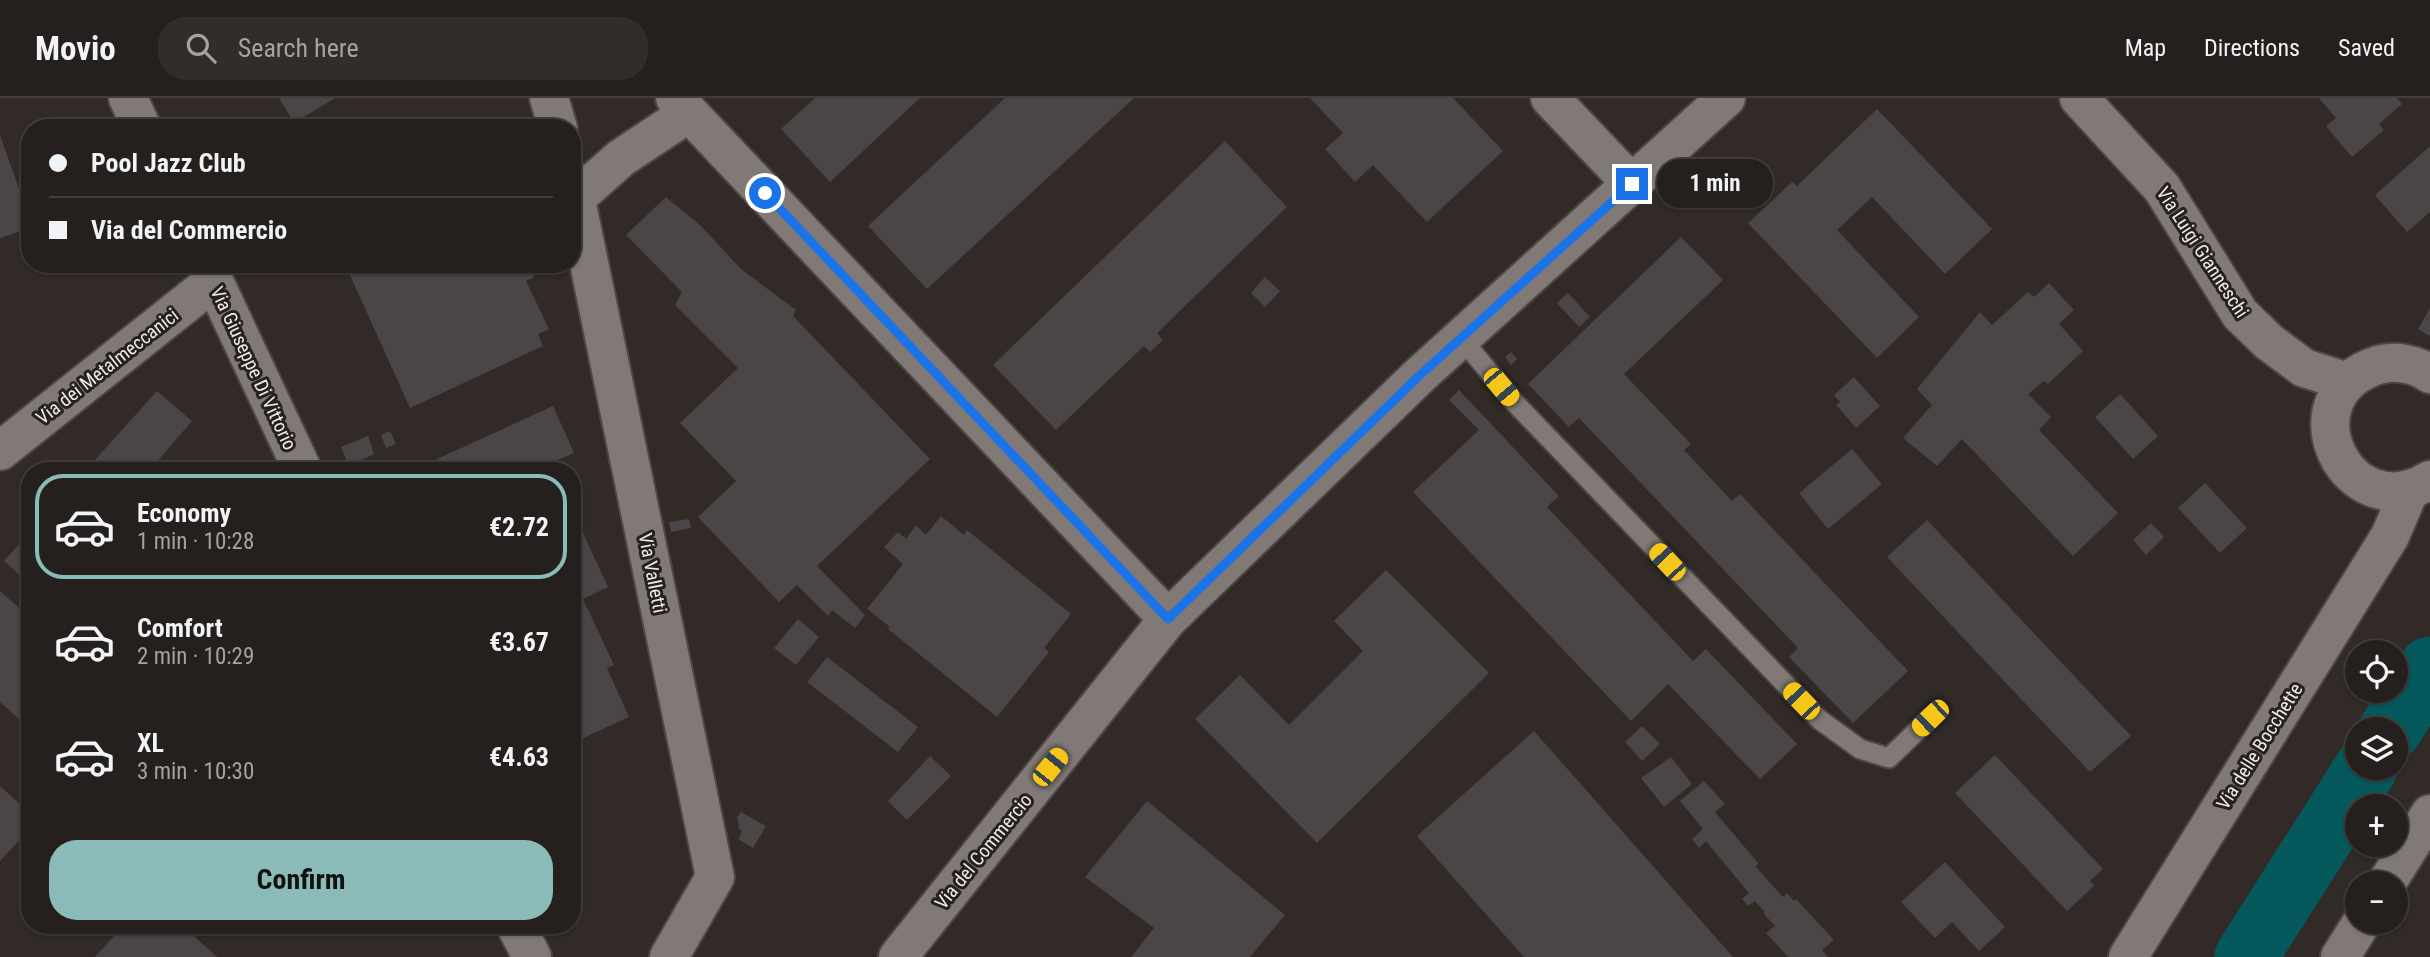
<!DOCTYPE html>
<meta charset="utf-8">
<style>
body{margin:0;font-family:"Roboto Condensed",sans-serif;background:#312d2a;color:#f1f3f6;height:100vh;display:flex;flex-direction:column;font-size:26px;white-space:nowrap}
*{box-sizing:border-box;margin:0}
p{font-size:23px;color:#a3a3a4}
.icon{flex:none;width:38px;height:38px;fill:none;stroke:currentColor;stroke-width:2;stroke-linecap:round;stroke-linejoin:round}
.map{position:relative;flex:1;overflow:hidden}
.side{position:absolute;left:21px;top:364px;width:560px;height:472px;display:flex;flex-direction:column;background:#25201d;border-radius:28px;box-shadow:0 2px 5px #0004,0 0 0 2px #423e3b}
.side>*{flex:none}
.top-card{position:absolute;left:21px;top:21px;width:560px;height:154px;border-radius:28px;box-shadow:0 2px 5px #0004,0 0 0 2px #423e3b;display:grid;align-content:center;height:154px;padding:0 28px;background:#25201d}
.fabs{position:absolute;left:2345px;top:542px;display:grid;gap:14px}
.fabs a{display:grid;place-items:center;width:63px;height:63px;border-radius:50%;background:#25201d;box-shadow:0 2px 5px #0004,0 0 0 2px #423e3b;font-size:35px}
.end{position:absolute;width:32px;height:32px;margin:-16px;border:9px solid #1a73e8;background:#fff;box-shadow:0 0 0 4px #fff}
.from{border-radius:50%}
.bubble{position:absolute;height:49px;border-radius:24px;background:#25201d;box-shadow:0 2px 5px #0004,0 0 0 2px #423e3b;font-size:23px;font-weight:700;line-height:49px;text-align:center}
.car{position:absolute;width:21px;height:42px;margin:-21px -10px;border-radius:9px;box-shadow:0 0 5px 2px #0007;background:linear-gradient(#f5c518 24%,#345 0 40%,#f5c518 0 76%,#345 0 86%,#f5c518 0)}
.top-card b{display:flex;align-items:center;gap:24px;height:66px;font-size:26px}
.top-card b+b{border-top:2px solid #423e3b}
.top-card i{width:18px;height:18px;background:#f1f3f6}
ul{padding:12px 0 0;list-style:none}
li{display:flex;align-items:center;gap:21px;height:105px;margin:0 14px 10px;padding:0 14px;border:4px solid transparent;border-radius:28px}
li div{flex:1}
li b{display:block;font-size:26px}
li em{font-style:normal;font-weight:700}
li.active{border-color:#8bbbb9}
li>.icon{width:63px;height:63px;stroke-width:1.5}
.action{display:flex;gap:14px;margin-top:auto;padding:14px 28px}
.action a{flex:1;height:80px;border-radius:28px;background:#8bbbb9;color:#111;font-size:28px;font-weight:700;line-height:80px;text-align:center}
header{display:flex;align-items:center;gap:42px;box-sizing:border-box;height:98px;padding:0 35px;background:#25201d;border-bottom:2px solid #423e3b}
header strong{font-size:33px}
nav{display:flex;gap:38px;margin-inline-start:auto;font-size:24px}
.search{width:490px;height:63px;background:#312d2a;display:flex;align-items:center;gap:18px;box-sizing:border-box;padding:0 24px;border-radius:28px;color:#a3a3a4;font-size:26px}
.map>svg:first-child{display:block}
</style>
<header>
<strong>Movio</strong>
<div class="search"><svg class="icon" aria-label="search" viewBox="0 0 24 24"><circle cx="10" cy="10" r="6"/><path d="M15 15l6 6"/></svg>Search here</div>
<nav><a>Map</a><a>Directions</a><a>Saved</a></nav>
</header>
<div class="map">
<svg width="2430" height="859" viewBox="0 0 2430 859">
<rect width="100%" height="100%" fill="#312a27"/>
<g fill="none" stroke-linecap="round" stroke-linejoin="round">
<path stroke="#05585b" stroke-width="63" d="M2390 632 2430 570
M2246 859 2366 670"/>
</g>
<path fill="#4c4548" d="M279 0H335L294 25Z
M815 0H920L830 84 781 31Z
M1005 0H1134L927 191 868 128Z
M1310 0H1453L1503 53 1427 124 1373 67 1355 84 1325 51 1343 35Z
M2319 0H2397L2402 6 2379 26 2384 32 2352 59 2326 28 2336 20Z
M1877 11 1992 131 1945 176 1872 99 1837 132 1919 219 1877 260 1748 125 1792 84 1797 88Z
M0 37 30 122V130L0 140Z
M1225 43 1287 109 1157 235 1163 242 1150 254 1144 248 1056 332 993 267Z
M2430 48V114L2407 134 2375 97Z
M666 99 701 128 741 171 796 212 793 218 930 361 817 468 865 517 855 530 832 512 828 518 797 487 779 504 698 419 736 383 680 325 738 270 675 207 682 194 626 137Z
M1681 139 1723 182 1624 276 1691 346 1684 352 1732 403 1740 396 1908 573 1853 625 1789 559 1798 550 1579 320 1569 329 1528 286Z
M345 166H528L534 179 526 183 549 231 538 236 543 248 410 310Z
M1265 179 1280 193 1265 209 1251 195Z
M2049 185 2074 212 2059 226 2083 253 2048 286 2044 283 2028 296 2051 319 2039 332 2118 415 2073 458 1962 341 1937 368 1903 340 1932 307 1917 291 1980 214 1992 227 2028 194 2034 199Z
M1568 195 1590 219 1579 229 1557 205Z
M2430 210V238L2418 231Z
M1511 254 1517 261 1511 267 1505 259Z
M1854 279 1880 308 1856 330 1836 307 1840 304 1834 297Z
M1459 292 1559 398 1547 409 1693 563 1706 551 1797 646 1760 681 1668 586 1631 623 1413 394 1479 332 1449 302Z
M157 293 192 323 149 373H85Z
M2120 296 2158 338 2133 361 2095 319Z
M553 308 574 355 551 365 555 373H442L437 361Z
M390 333 396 346 386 350 381 337Z
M368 338 374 356 349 368 341 349Z
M1852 351 1882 386 1828 431 1799 395Z
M2205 385 2247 430 2220 455 2178 410Z
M572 411 608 489 583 501 614 567 607 570 629 619 572 645Z
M941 418 964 437 967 432 1071 516 1044 550 1049 554 997 619 888 531 890 529 867 511 903 466 884 449 898 434 906 441 916 427 926 437Z
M689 421 691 430 671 434 669 424Z
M1927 422 2131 638 2090 674 1887 459Z
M2151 425 2164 439 2146 457 2133 442Z
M30 434V486L4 463Z
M1386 472 1489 575 1317 745 1195 621 1240 577 1289 627 1363 553 1334 523Z
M0 493 30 520V631L0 604Z
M798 521 819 539 796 567 774 550Z
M827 559 918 629 898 654 807 584Z
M1642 628 1660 646 1642 663 1625 644Z
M1534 633 1733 859H1524L1452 778 1417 738Z
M1995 657 2103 771 2090 783 2094 788 2067 813 1955 695Z
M930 658 951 678 907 722 888 703Z
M1671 659 1692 686 1664 709 1641 680Z
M1704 683 1725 706 1715 714 1759 766 1755 768 1783 799 1787 795 1794 803 1796 801 1834 842 1822 852 1828 859H1788L1766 835 1775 828 1764 816 1765 814 1755 803 1748 808 1742 801 1749 795 1706 743 1699 750 1692 741 1703 731 1680 703Z
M0 688 30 715V731L0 763Z
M1147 703 1285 817 1250 859H1131L1154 830 1085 779Z
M741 714 766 728 753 750 738 741 742 734 739 730 737 719Z
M1945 764 2005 829 1979 853 1952 824 1935 840 1901 804Z
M123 828H183L217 859H95Z
M286 828H307L297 838Z"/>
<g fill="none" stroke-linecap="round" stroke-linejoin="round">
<g stroke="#4c4744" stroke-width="23">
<path id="service" d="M1461 240 1515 305 1820 622 1860 651 1889 660 1930 620"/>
</g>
<g stroke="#4c4744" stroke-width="42">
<path id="minor" d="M128 0 142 30
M549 0 558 30
M675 0 1168 521
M1550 0 1632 86
M2079 0 2162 90 2240 216 2269 244 2304 270 2348 284
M572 82 715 779 669 859
M577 99 621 60 689 15
M206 166 303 373
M2430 276C2416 266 2395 262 2378 267 2282 298 2347 433 2430 382
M0 353 214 183
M516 828 532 859
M898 859 1168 521 1419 278 1726 0
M2128 859 2390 438 2410 391"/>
</g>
<g stroke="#4c4744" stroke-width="42">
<path id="secondary" d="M2386 786 2430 716
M2340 859 2362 824"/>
</g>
<use href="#service" stroke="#807975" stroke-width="19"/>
<use href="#minor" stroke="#807975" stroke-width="38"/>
<use href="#secondary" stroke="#807975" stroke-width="38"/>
</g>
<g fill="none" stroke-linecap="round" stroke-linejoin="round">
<path stroke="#1a73e8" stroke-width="9" d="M765 95 1168 521 1419 278 1632 86"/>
</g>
<g text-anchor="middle" stroke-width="6" stroke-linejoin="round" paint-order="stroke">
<g font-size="19" fill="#f0ebe9" stroke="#27211d">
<text transform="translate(2203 154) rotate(57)" y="7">Via Luigi Gianneschi</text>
<text transform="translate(107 268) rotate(-38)" y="7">Via dei Metalmeccanici</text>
<text transform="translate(254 270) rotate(65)" y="7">Via Giuseppe Di Vittorio</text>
<text transform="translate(653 475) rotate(79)" y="7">Via Valletti</text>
<text transform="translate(2259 648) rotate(-58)" y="7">Via delle Bocchette</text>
<text transform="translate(983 753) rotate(-51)" y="7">Via del Commercio</text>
</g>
</g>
</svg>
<div class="fabs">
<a><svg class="icon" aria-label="locate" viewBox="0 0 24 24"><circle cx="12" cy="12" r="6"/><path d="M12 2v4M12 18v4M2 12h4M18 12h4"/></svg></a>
<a><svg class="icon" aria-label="layers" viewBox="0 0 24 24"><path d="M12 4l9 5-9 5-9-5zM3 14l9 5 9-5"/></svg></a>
<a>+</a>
<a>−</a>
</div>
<i class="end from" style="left:765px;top:95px"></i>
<i class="end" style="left:1632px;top:86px"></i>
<div class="bubble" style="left:1657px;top:61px;width:116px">1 min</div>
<i class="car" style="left:1501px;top:289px;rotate:140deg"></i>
<i class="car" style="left:1667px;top:464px;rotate:317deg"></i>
<i class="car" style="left:1801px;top:603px;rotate:316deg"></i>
<i class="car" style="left:1930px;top:620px;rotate:226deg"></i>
<i class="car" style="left:1050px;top:669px;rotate:39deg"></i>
<div class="top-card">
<b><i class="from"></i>Pool Jazz Club</b>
<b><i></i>Via del Commercio</b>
</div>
<section class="side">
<ul>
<li class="active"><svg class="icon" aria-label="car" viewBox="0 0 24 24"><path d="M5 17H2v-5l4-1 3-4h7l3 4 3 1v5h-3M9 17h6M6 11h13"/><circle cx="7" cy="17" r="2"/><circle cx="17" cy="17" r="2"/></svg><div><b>Economy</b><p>1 min · 10:28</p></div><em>€2.72</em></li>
<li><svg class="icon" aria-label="car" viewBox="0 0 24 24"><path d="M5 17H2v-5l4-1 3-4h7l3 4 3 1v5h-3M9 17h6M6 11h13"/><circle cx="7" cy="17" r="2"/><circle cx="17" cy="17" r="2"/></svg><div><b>Comfort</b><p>2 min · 10:29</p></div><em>€3.67</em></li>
<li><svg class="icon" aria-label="car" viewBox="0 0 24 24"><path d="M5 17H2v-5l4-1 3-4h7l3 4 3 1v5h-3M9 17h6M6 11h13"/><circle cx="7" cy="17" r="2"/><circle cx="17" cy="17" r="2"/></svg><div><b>XL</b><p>3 min · 10:30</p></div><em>€4.63</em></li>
</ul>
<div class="action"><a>Confirm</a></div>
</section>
</div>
